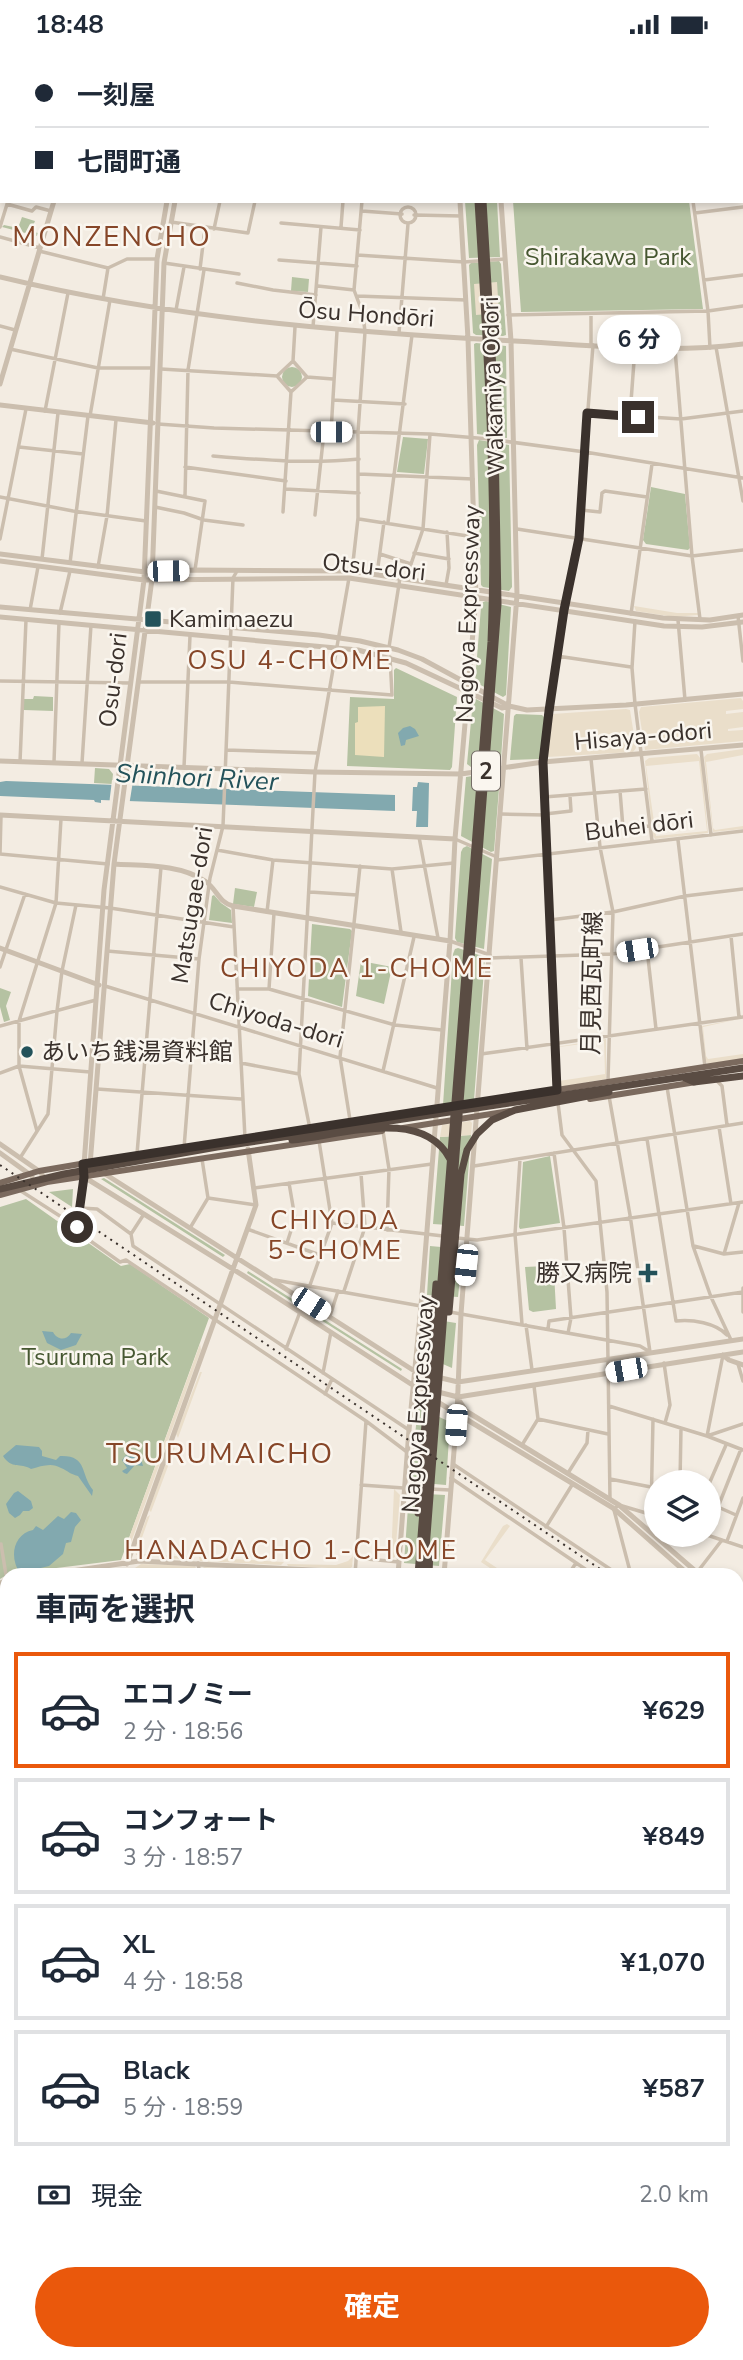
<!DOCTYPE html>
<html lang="ja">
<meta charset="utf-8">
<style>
body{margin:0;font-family:"Nunito Sans","Noto Sans JP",sans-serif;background:#f6f6f7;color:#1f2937;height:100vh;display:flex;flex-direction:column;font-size:26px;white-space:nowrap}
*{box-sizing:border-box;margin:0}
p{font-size:23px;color:#747a83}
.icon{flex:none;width:38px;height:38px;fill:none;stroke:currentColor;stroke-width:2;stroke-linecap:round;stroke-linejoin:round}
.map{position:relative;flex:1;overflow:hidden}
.details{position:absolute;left:0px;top:1519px;width:744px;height:793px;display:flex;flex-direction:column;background:#fff;border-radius:21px 21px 0 0;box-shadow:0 4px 10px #0003}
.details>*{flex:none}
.top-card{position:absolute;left:0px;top:0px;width:744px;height:154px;box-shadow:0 4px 10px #0003;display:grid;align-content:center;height:154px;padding:0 35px;background:#fff}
.controls{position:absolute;left:644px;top:1421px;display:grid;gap:14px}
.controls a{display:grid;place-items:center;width:77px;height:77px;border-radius:50%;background:#fff;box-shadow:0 4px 10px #0003;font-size:35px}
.end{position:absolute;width:32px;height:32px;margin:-16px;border:9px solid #3a312c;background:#fff;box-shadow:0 0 0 4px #fff}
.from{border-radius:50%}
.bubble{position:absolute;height:49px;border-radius:24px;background:#fff;box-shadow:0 4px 10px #0003;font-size:23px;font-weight:700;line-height:49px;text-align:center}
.car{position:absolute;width:21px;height:42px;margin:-21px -10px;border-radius:9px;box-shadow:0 0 5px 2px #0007;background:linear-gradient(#fff 24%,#345 0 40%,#fff 0 76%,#345 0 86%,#fff 0)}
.top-card b{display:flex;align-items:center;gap:24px;height:66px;font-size:26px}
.top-card b+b{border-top:2px solid #e0e1e3}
.top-card i{width:18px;height:18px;background:#1f2937}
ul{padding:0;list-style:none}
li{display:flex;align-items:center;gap:21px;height:116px;margin:0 14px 10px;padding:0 21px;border:4px solid #e0e1e3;border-radius:0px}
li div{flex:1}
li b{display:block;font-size:26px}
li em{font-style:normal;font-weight:700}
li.current{border-color:#ea580c}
li>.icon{width:63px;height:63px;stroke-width:1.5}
h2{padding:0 35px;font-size:32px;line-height:84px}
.pay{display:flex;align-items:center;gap:18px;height:77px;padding:0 35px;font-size:26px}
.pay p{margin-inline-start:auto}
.cta{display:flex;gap:14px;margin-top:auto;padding:14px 35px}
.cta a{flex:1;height:80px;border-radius:42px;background:#ea580c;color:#fff;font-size:28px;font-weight:700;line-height:80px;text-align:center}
.status{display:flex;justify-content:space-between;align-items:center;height:49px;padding:0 35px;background:#fff;direction:ltr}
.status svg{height:19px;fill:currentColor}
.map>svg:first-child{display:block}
</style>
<div class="status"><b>18:48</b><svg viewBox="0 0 49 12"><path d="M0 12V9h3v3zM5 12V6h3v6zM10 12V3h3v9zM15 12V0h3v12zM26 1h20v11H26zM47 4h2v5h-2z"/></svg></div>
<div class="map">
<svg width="743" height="2311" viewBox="0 0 743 2311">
<rect width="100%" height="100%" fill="#f3ece2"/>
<path fill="#b5c2a2" d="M465 152H497L500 208 469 209Z
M513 152H689L703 260 521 263Z
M22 168 35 172 31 182 38 184 37 187 2 178 4 176 18 179Z
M499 212 501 215 506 286 503 287 476 286 473 284 469 216 471 214Z
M292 228 309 230 308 243 291 242Z
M476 294 506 297 507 389 477 385 474 295Z
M282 328a10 10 0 1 1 20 0a10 10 0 1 1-20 0Z
M403 388 428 390 424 425 397 423Z
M479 391 509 396 512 538 509 542 483 538 481 536 477 396Z
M651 438 685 445 690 499 688 501 646 495 643 491Z
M486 552 511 558 506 646 503 648 475 633 481 558 483 553Z
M396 619 457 648 452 718 450 721 347 717 350 648 394 650V621Z
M34 647 53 648V662L24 661V650H33Z
M476 650 504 665 501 710 497 715 471 718 467 715 473 651Z
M516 665 542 666 545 669 542 708 539 710 510 711 514 667Z
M95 719 109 720 113 725 112 735 94 734Z
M498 723 500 727 494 802 491 803 461 787 466 728Z
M467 797 492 810 484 900 457 893 455 889 461 803 463 799Z
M235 839 257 843 254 858 233 855Z
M214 846 221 854 231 861 232 874 209 871 212 847Z
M312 875 350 880 352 882 342 958 308 947Z
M458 899 485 908 474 1051 443 1056 453 905 455 900Z
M361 912 392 918 384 955 356 947Z
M0 939 11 943 6 957 10 971 4 973 0 958Z
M471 1086 464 1177 433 1175 440 1088Z
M550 1107 560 1174 520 1180 519 1178 523 1113Z
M104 1129 225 1206 223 1208 101 1130Z
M73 1140 72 1158 49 1143Z
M26 1150 121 1217 130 1215 209 1269 121 1511 8 1525 0 1530V1158Z
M430 1197 463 1200 458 1248 427 1246Z
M546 1217 554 1224 556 1260 533 1263 529 1261 525 1218Z
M248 1222 402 1320 401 1322 247 1224Z
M425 1269 456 1274 452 1319 422 1306Z
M418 1358 450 1373 446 1436 410 1433Z
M409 1444 445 1446 439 1517 404 1514Z"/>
<path fill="#ecdfbb" d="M385 657 384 708 355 706V674L358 673V658Z"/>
<path fill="#eadeca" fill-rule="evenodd" d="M497 233 499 264 476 266 474 235Z
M634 557 677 564H698V566L674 568 636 562Z
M741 649 743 652V660L726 662V665L743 663V678L728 680V682L743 681V692L645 701 639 663 641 658Z
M626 660 630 661 636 699 633 703 547 708 549 670 552 665Z
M743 700V706L706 713 713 779 715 781 743 777V780L713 783 704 708 707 705Z
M697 705 701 710 708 784 655 790 653 787 645 712 649 709ZM699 712 707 782 656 787 646 717Z
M743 969 703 978 706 1007 708 1010 743 1005V1010L708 1015 706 1013 702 977Z
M606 990V1030L560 1038 556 998ZM604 992 605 1025 559 1032V998Z
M470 1072 472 1074 471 1086 440 1088 442 1076Z
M200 1295 201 1301 129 1499 125 1500Z
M200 1323H202L178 1389 176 1385Z
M177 1393 151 1463 149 1461 173 1394Z
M394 1440 400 1446 395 1508 391 1510Z
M150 1466 138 1500 141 1505 193 1508 191 1511 136 1506 135 1500 147 1468Z
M507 1475 510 1477 485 1511 503 1523 502 1526H490V1519L481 1513 503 1477Z
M353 1507 352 1518 349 1520 288 1517 287 1515 336 1516 348 1512Z
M199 1508 284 1513 281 1516 200 1512Z
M141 1515 195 1517 199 1526 194 1522 135 1519Z
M204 1518 350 1526 202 1524V1520Z"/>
<path fill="#82a9af" d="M410 677 415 680 419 687 406 691 405 696 401 697 398 684 403 679Z
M6 732 395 746V762L101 751V754L95 753 94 751 0 747V733Z
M418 733 429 734 428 778H416L417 762H412L413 738H417Z
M42 1282 53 1283C57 1291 66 1292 71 1284L82 1285 76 1296 61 1301 47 1294Z
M16 1396 39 1398 42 1402V1407L56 1411 60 1407C88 1406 80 1425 93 1441L92 1447 78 1427C70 1425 68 1422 61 1419 52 1413 41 1417 31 1420 20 1413 12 1421 3 1407Z
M135 1405 136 1409 141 1410 143 1417 135 1416 127 1425 124 1424 122 1422 127 1419 122 1411 126 1406 129 1408Z
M18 1442 31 1452 33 1459 29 1462H23L20 1466 15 1469 9 1464 6 1455 14 1444Z
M71 1463 76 1464 81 1471 75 1478 71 1493 66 1494 63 1505 49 1517 20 1524C9 1509 13 1485 33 1481L36 1477 43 1481 58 1467 64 1470Z"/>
<path fill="#f3ece2" d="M112 731 133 732 129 757 109 756Z"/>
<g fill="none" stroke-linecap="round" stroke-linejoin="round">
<path stroke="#cbbeae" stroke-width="3.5" d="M93 0 102 2
M373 0V2
M585 0V2
M658 0V2
M688 0V2
M0 1V0
M119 1 126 2
M37 2V0
M150 2V0
M167 2 168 0
M286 2V0
M330 2V0
M393 2 405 0
M0 52 2 53
M742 92H743
M693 152 708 262 710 299
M7 155 32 162 36 158 51 162
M400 166a8 8 0 1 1 16 0a8 8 0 1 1-16 0Z
M362 162 402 165
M695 164 743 158
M414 166 461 167
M171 173 248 184 255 152
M281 174 360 181
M0 178 8 152
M341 178 343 152
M214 180 220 152
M0 188 40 199
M39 202 108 219 127 210H157
M357 206 464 213 505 210
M279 211 357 217
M164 214 239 225
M200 220 205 179
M704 231 743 226
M237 234 273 241 316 246
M318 237 354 241
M357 247 466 251
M103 250 108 219
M176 261 184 218
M508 266 708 262 743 257
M0 277 15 281
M313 278 321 178
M399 284 408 175
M591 296V267
M716 298 743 452
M10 300 98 319H153
M675 300 692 507 700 570
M293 312 307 328 333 330
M161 320 277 327
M291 343 277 327 293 312 295 278
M333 351 405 355
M45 362 68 244
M587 364 681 370 743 362
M630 366 635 299
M90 367 110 251
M158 375 214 379 430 385 489 390
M331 383 337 282
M496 391 585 403 743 429
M19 398 83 405
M213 407C262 411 309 415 359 410
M185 418 286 432
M359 425 473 430
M285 440 359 444
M156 442 205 452 195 521
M185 447 188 321 204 221
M0 448 73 462 146 472
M155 458 184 464 204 471 243 476
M581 461 600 463 602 444 605 442 647 448
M283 463 291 343 307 328
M315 466 324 383
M359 470 474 488
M388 473 412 286
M517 480 692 507 743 501
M0 490 26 360
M414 504 449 510
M380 505 411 515
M42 510 58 364
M70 514 88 367
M98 518 107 467 116 371
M352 522 358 469V383L365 283 363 265 354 241 362 152
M377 525 384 473
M409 530 411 515 423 480 430 385
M446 536 449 519 447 483
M565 555 578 489 593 296
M30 561 38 518
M60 564 70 522
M631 565 652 415
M738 567 743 612
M678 571 685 651
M635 572 632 619 635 655 652 792
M389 598 400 529
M557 607 631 618
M0 632 130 634
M140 633H229L392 646 390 608
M226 701 318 704
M701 701 711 786
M591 710 600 798 613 863 608 1031
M20 713 26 571
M54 713 59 573
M82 714 91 576
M184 718 190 587
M620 742 623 779 650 777
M544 748 646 740
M501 765 545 766
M545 765 571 762 570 747
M419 788 438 889
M455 790 497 808
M678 791 705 1018
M217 801 273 811 392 820 454 814
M0 805 108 815
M0 805 1 767
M497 811 743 782
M392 820 401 883
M0 838 56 854 110 859 234 878
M310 843 357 846
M233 857 245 1089
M267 863 273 811
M550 871 613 863 685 847 743 840
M731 887 739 968
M450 892 490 906
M647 900 656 980
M107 902 199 910
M489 909 612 905 743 885
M521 909 527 1000
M0 918 25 845
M105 937 437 1039
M237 940H269L395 976 442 981
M269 940 274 864
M0 977 96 951
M481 1005 743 968
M241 1014 299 1025
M383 1022 414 888
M0 1024 19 1017 90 1023
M717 1032 722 1037 727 1076
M667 1038 693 1197 711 1248 731 1291
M557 1039 543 713 549 662 564 562
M97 1040 241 1050
M609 1047 630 1166 650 1303
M558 1054 562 1086 596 1132 607 1243 610 1450
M350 1071 340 1008 360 817
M719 1078 731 1155
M310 1080 299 1025 315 723 349 529
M37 1082 19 1017V972L56 854 61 770
M383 1082 389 1120 387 1181
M647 1090 676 1272C692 1270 716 1274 727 1286
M184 1099 199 910 210 829 223 777 233 529 237 522
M554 1104 564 1179 571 1269 568 1284
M137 1105 161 818
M20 1109 48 1065 57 962 62 922 76 856
M520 1110 515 1185 522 1275
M474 1117 743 1074
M254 1139 432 1115
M21 1142 77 1178 82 1186 120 1213 126 1211 366 1372 407 1403
M208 1149 256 1156
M81 1159 97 1160 131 1185
M144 1165 131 1185 133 1197 409 1381
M332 1174 443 1187
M190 1179 208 1149 202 1110
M247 1180 320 1206
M457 1189 477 1191 743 1153
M287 1194 295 1169 289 1134
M694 1197 724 1205 743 1203
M724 1205 739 1154
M275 1231 432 1259
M310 1236 332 1174 319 1092
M743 1239V1263
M344 1242 365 1178 361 1125
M450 1263 640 1297 650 1303
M330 1267 338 1242
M526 1276 532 1321
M548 1280 549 1272 743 1243
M286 1300 300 1263
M723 1306 707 1387 743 1375
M664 1314 670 1356 665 1374
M738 1315 743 1332
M323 1324 331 1283
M325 1345 332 1330
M609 1357 707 1387 743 1401
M538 1370 608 1385
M522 1396 538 1370 534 1337
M453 1415 619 1526
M568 1424 587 1394 588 1381
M451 1429 594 1526
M610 1430 656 1439
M680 1433 681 1379
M709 1435 726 1396
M361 1436 418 1440
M430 1440 450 1441
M709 1454 736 1466
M718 1458 741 1400
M614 1460 619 1456 656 1467
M614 1461 631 1526
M651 1465 653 1370
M546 1478 572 1436
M707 1486 743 1498
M727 1492 743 1449
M1 1495 7 1532
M356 1509 399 1513
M198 1514 200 1526
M355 1526 366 1372
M568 1526 576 1514
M695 1526 722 1491
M737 1607 743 1611
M737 1623 743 1628
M737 1662 743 1652
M737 1678 743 1681
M737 1754 743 1745
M0 1791 7 1792
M737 1805 743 1811
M737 1840 743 1841
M0 1896 7 1898
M737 1934 743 1935
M0 1941 7 1925
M0 2013H7
M737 2035 743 2039
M737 2058 743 2045
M6 2082 7 2072
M737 2095 743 2096
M737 2165H743
M738 2233 743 2195
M0 2272 7 2225
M0 2279 7 2280
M248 2305 292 2311
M696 2305 740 2311
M80 2311 82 2305
M126 2311 127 2305
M186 2311 187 2305
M216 2311 217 2305
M296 2311 297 2305
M350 2311 351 2305
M402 2311 403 2305
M426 2311 427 2305
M449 2311 450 2305
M498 2311 499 2305
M551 2311 552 2305
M574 2311V2305"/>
<path stroke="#cbbeae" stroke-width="5" d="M453 0V2
M488 0V2
M741 0V2
M85 2V0
M193 2V0
M201 2V0
M0 228C169 269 342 283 515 292 591 296 667 305 743 295
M0 335 54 152
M0 356 153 374
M0 505 145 523 195 521 352 522 663 569 710 571 743 566
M0 512 144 531 349 529 664 577 702 578 743 573
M0 558 319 586 360 592 398 601 422 610 509 657 527 661 626 656 743 645
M0 568 358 601 406 614 502 659 509 657
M0 712 315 723 461 725 543 713 743 696
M0 766 455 790
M114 815C144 817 179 815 205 832 217 840 219 854 233 857L450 892
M0 899 99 936
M0 1095 39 1122 47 1132
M0 1104 32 1127
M84 1116 104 841 144 531 157 210 167 152
M90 1116 114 815 152 530 164 214 175 152
M102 1123 416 1323 458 1333 743 1290
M84 1128 244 1227 414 1337 458 1348 743 1303
M77 1178 84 1126
M723 1306 729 1311 743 1316
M459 1351 466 1362 619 1456 700 1526
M436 1352 613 1459 689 1526
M127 1515 256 1156 248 1100
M45 1526 139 1512 408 1526
M398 1526 409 1381 421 1257 450 892 455 790 476 548 468 290 460 152
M444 1526 457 1365 461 1265 517 546 511 292 501 152
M0 1534 7 1532
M737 1556 743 1561
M737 1567 743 1572
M0 1960 7 1962
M737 1964 743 1949
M737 1995 743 1996
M42 2311 43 2305
M481 2311 491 2305
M603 2311 604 2305
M653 2311 654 2305"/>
<path stroke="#7b6a5e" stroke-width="6" d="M590 1050 696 1033
M403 1079 510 1062
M0 1134 39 1122 92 1113 743 1012
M0 1146 47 1133 382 1082
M0 2169 7 2170
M0 2176 7 2177
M737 2233 743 2234
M737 2241 743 2242
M164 2311 170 2305"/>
<path stroke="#6a5b50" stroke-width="6" d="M742 18H743
M742 30H743
M0 105H2
M0 118H2
M737 1709 743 1700
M371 2305V2311
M382 2305V2311"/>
<path stroke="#5a4c43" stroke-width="7" d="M468 0V2
M474 0V2
M459 2 460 0
M683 1028 694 1033 743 1027
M292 1091C339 1087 422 1057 450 1110
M0 1140 64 1125 217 1098 743 1019
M449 1263 461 1125 467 1101 477 1085 492 1071 515 1061 609 1043
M418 1464 436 1235
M418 1526 491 593C497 447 487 299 478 152
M424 1526 498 555 494 338 483 152
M429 1526 430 1499
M376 2305 377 2311"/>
<path stroke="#3a312c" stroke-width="2" stroke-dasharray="2 5" stroke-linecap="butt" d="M0 1116 609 1526
M737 1616 743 1620"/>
</g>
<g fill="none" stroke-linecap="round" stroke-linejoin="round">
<path stroke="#3a312c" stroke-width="9" d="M77 1178 84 1128 83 1115 557 1041 543 713 549 662 564 561 579 489 587 364 638 368"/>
</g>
<g fill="#23525a" stroke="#faf6ef" stroke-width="2.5">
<rect x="144" y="561" width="18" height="18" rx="3.5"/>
<circle cx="27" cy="1003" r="7"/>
<path d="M644.5 1213.5h7v7h7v7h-7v7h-7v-7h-7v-7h7z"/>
</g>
<g text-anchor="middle" stroke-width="5" stroke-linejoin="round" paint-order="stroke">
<rect fill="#faf6ef" stroke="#746c66" stroke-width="2" x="472" y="702.5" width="28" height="39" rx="5"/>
<g font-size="23" font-weight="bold" fill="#3a312c">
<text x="486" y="730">2</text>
</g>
<g font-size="24" fill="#465731" stroke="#faf6ef">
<text x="608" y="216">Shirakawa Park</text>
<text x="95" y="1316">Tsuruma Park</text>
</g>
<g font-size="24" fill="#3a312c" stroke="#faf6ef">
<text transform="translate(366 265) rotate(4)" y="8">Ōsu Hondōri</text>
<text transform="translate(493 337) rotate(-92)" y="8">Wakamiya Odori</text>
<text transform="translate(374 518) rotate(6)" y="8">Otsu-dori</text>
<text transform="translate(468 565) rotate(-88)" y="8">Nagoya Expressway</text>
<text transform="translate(113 631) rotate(-83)" y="8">Osu-dori</text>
<text transform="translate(643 687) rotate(-5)" y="8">Hisaya-odori</text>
<text transform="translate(639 777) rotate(-7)" y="8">Buhei dōri</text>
<text transform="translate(192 856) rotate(-81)" y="8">Matsugae-dori</text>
<text transform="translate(592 934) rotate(-89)" y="8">月見西瓦町線</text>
<text transform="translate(276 971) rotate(17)" y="8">Chiyoda-dori</text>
<text transform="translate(418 1355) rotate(-86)" y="8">Nagoya Expressway</text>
</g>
<g font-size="24" fill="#3a312c" stroke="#faf6ef" text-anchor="start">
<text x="169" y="578">Kamimaezu</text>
<text x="41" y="1011">あいち銭湯資料館</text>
<text x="632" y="1232" text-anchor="end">勝又病院</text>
</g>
<g font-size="26" letter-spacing="2" fill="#864628" stroke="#faf6ef">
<text x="290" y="620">OSU 4-CHOME</text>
<text x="357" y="928">CHIYODA 1-CHOME</text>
<text x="335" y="1180">CHIYODA<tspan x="335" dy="30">5-CHOME</tspan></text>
<text x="291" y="1510">HANADACHO 1-CHOME</text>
</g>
<g font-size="26" font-style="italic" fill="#23525a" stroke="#faf6ef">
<text transform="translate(197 728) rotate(3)" y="9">Shinhori River</text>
</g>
<g font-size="28" letter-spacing="2" fill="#864628" stroke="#faf6ef">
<text x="112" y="197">MONZENCHO</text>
<text x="220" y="1414">TSURUMAICHO</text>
</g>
</g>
</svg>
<div class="controls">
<a><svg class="icon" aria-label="layers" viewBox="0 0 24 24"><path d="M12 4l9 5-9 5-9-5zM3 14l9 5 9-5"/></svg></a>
</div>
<i class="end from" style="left:77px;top:1178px"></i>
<i class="end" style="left:638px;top:368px"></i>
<div class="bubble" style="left:597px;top:266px;width:84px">6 分</div>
<i class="car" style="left:331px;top:383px;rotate:90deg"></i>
<i class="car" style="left:168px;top:522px;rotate:89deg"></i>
<i class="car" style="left:637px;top:901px;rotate:261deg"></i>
<i class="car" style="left:466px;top:1216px;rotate:186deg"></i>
<i class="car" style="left:311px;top:1255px;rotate:123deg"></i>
<i class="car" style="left:626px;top:1321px;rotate:260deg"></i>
<i class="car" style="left:456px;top:1376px;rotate:184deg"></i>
<div class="top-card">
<b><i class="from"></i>一刻屋</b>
<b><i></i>七間町通</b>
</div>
<section class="details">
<h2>車両を選択</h2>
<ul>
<li class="current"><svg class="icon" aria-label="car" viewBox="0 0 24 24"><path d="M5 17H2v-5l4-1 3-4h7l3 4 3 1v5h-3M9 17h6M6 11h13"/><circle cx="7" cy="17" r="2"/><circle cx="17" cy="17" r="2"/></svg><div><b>エコノミー</b><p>2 分 · 18:56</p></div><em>¥629</em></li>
<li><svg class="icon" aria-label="car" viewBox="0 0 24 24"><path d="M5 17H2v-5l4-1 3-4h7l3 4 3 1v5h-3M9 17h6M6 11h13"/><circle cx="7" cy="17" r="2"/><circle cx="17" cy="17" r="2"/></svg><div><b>コンフォート</b><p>3 分 · 18:57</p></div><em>¥849</em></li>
<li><svg class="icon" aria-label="car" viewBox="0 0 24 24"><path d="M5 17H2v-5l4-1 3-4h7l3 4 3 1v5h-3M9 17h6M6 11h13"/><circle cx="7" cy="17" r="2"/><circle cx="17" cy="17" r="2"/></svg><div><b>XL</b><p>4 分 · 18:58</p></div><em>¥1,070</em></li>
<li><svg class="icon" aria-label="car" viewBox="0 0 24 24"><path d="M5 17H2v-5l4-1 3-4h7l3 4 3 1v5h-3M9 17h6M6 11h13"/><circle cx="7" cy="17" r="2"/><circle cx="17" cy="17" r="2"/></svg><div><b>Black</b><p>5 分 · 18:59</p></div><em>¥587</em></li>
</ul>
<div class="pay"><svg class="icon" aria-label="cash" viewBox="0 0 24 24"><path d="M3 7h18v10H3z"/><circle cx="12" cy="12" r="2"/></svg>現金<p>2.0 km</p></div>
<div class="cta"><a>確定</a></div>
</section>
</div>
